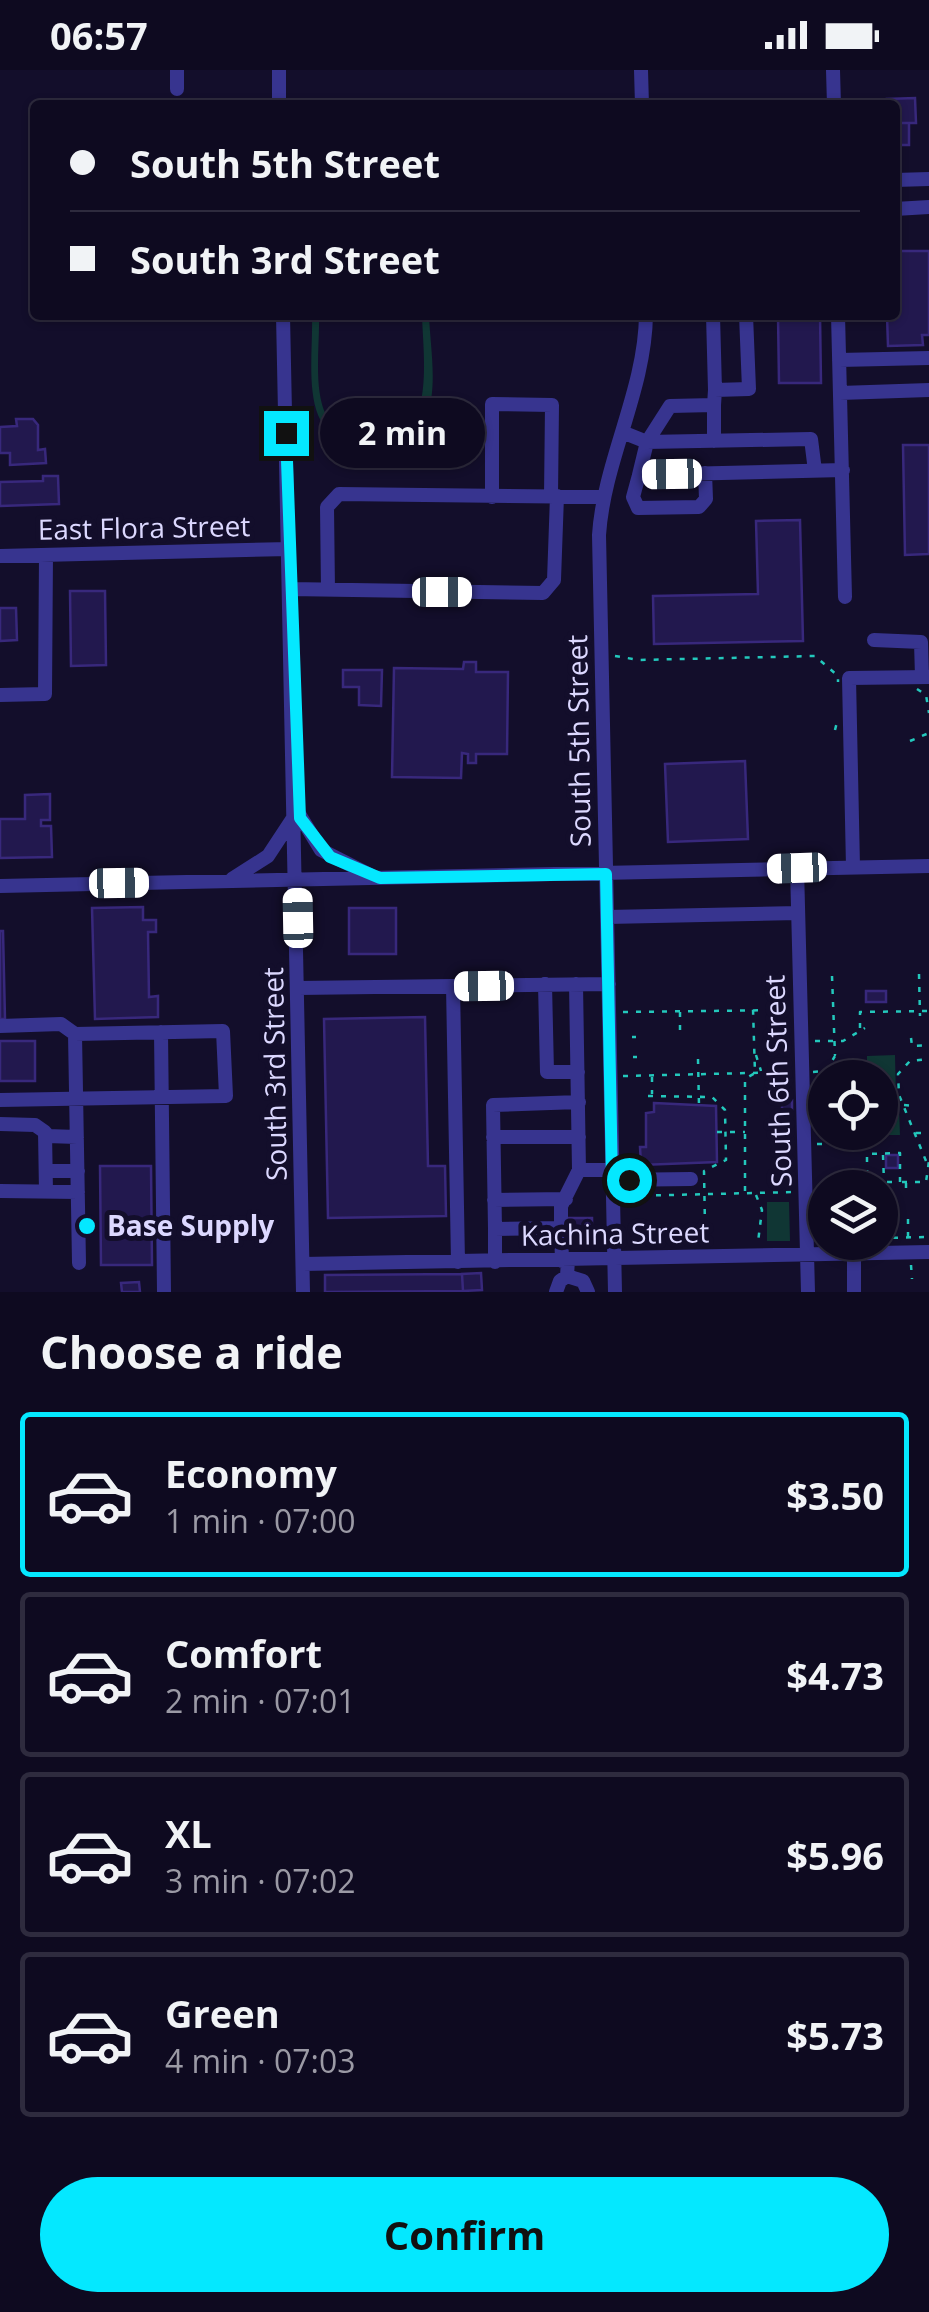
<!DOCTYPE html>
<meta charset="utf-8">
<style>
body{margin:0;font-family:"Open Sans",sans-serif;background:#171329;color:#f1f3f6;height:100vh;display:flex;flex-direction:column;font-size:38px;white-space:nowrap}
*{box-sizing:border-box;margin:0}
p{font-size:32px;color:#9b9aa5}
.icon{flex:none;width:55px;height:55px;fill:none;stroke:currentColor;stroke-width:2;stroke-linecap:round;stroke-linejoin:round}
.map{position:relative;height:1222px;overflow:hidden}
.sheet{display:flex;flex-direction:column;background:#0e0a20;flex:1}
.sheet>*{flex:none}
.guide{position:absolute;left:30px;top:30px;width:870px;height:220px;border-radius:10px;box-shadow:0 2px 8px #0004,0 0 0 2px #2e2b3e;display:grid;align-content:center;height:220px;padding:0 40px;background:#0e0a20}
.fabs{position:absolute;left:808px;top:990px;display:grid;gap:20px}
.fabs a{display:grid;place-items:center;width:90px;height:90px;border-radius:50%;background:#0e0a20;box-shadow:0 2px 8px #0004,0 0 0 2px #2e2b3e;font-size:50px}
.end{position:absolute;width:45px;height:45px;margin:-22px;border:12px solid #04e8ff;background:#111;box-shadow:0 0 0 5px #111}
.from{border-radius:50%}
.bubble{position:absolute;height:70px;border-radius:35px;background:#0e0a20;box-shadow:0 2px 8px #0004,0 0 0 2px #2e2b3e;font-size:32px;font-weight:700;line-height:70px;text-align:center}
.car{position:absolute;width:30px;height:60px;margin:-30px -15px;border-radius:12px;box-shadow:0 0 8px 2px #0007;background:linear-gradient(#fff 24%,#345 0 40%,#fff 0 76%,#345 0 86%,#fff 0)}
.guide b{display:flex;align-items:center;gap:35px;height:95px;font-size:38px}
.guide b+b{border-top:2px solid #2e2b3e}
.guide i{width:25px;height:25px;background:#f1f3f6}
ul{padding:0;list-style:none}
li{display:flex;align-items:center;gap:30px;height:165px;margin:0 20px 15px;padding:0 20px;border:5px solid #2e2b3e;border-radius:10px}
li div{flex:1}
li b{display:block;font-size:38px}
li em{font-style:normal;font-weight:700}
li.on{border-color:#04e8ff}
li>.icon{width:90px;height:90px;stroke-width:1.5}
h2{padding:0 40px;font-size:45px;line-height:120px}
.action{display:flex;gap:20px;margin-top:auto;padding:20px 40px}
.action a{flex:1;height:115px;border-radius:60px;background:#04e8ff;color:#111;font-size:40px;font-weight:700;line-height:115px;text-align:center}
.status{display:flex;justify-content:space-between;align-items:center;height:70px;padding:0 50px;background:#0e0a20;direction:ltr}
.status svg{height:28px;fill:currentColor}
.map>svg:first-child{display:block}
</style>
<div class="status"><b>06:57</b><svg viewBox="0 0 49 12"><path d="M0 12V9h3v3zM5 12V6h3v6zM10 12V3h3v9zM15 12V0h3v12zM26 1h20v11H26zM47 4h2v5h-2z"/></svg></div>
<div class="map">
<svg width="929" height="1222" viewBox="0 0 929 1222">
<rect width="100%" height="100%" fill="#130e2b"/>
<path fill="#103634" d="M312 245H319C320 274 313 318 326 345 334 361 350 372 368 374 438 380 423 288 422 245H429C430 275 438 317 427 345 407 393 338 392 318 345 307 317 313 275 312 245Z
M895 985 896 1030 880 1031V1008L867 1007V986Z
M899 1040 900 1065H863L880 1062V1041Z
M767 1132H789L790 1171H767Z"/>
<path fill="#22184e" stroke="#38287c" stroke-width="2.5" d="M915 28 916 53H895V35H888L887 29Z
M895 53H909V75H895Z
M895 181H929V265H922L923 275 888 276 887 245H895Z
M778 245H820L821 313H779Z
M16 349H33L38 355V380L45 379 46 393 10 395V383H0V357L17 356Z
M903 375H929V484L905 485Z
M43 406H58L59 434 0 436V412L43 411Z
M800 450 803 571 654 574 653 526 758 524 756 451Z
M70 521H105L106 595 71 596Z
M0 538H16L17 570 0 571Z
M464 592H476V602H508L507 684H476V693H468V684L462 683 461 708 392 707 394 598 463 599Z
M343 600H382L381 636 359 635V617H343Z
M745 691 748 769 668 772 665 694Z
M50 724V750H41V756H51L52 787 0 788V749H25V725Z
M143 837V850H156V862H148L149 927 158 926V947L95 949 92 838Z
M349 838H396V884H349Z
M0 861H3L5 949H0Z
M866 921H886V932H866Z
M425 947 428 1096H445L446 1146 328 1148 324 949Z
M0 971H35V1011H0Z
M782 1030H792V1040H782Z
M654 1033 716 1036 717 1092 641 1095 640 1077H646V1043L654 1042Z
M886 1085H898V1098H886Z
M100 1096H151L152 1195H101Z
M569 1148H592V1163L570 1164Z
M481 1203 482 1220 463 1221 462 1204Z
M462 1204 463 1221 325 1222V1205Z
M139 1212 140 1222H122L121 1213Z"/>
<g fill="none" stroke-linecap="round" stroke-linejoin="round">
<path stroke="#23c8bc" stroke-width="2.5" stroke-dasharray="5 8" stroke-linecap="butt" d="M615 586 639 590 815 586 838 606V612
M917 619 926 625 929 643
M835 660 838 648
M910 671 929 663
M919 904 920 946
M832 906 835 985
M623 942 789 940
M680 942V965
M860 958V942L929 941
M632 967H636
M911 968 912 976 929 975
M815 971H843L865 958
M756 985 761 1001
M633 987H637
M698 989 699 1036
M813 1002 826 1001 835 986 849 1001 867 1002
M623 1006 790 1002
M652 1007V1024
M648 1026 712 1027 725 1040 726 1090 704 1101 705 1157
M904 1035 914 1036
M717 1062H745
M916 1063H926
M817 1074H826
M883 1085 884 1112
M926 1091 899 1025 898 1004 910 991 929 989
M867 1105V1084L900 1083V1112H881
M902 1112H926L929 1091
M906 1113V1124
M745 1121V1009L755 1003 753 939
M756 1125 762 1140 758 1172
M630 1126 794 1122
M908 1149V1168
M880 1168 929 1167
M911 1195 912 1209"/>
<path stroke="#37348f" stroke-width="14" d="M177 0V19
M279 0V35
M641 0 642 35
M833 0 834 35
M895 110 929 109
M895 139 929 137
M283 245 303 1222
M713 245 715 320 749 319 746 245
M838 245 845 527
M839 290 929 288
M840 323 929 320
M714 335V371
M622 362 647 372 639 405 843 400
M647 372 811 369 815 401
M647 372 670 336 714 335 715 320
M639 405 633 427 638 438 699 437 706 429 705 403
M492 427V334L552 335 551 426
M0 486 289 479
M290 519 543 523 554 510 557 426
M328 520 327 437 339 424 602 427
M874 570 921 572 922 607
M0 625 45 624 46 485
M299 744 321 780 370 805
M853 797 849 608 929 607
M797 798 808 1222
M232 809 268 786 293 748
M0 816 929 796
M607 847 798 843
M545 914 547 1002H578
M576 914 579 1100H612
M453 916 458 1192
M298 918 609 914
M0 956 61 954 75 964 79 1193
M161 962 164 1222
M0 1030 226 1026 223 961 75 964
M0 1054 35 1055 45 1062 46 1122
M47 1066 77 1067
M493 1067H579
M46 1101H78
M612 1110 691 1109
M866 1118 868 1116
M0 1121 78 1122
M494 1130 566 1129
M561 1158V1136L579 1100
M495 1159 493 1035 579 1032
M854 1184V1222
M495 1192V1159L561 1158 562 1191
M303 1194 929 1182
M567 1206 583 1211 588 1222
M556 1222 560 1211 567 1206 568 1190
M615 1222 599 465C604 390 645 321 646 245"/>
</g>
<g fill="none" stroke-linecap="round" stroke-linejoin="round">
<path stroke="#04e8ff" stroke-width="12" d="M286 363 300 748 330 787 380 808 606 804 612 1110H629"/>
</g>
<circle fill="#04e8ff" stroke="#130e2b" stroke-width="4" cx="87" cy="1156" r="10"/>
<g text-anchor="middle" stroke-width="10" stroke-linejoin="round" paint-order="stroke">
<g font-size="28" fill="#dcd8ff" stroke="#130e2b">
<text transform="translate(144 458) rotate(-1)" y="10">East Flora Street</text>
<text transform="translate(579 671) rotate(-91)" y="10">South 5th Street</text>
<text transform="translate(275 1004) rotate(-91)" y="10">South 3rd Street</text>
<text transform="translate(778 1011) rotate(-92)" y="10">South 6th Street</text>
<text transform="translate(615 1164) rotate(-1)" y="10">Kachina Street</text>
</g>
<g font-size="28" font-weight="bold" fill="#dcd8ff" stroke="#130e2b" text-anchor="start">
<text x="107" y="1166">Base Supply</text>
</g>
</g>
</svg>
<div class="fabs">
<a><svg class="icon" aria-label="locate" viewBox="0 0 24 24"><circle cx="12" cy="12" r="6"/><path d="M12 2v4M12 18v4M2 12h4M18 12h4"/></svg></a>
<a><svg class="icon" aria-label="layers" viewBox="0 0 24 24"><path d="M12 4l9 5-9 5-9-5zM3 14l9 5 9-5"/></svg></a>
</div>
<i class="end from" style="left:629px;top:1110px"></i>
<i class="end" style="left:286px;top:363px"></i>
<div class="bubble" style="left:320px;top:328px;width:165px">2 min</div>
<i class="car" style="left:672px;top:404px;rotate:269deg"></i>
<i class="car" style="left:442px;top:522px;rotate:90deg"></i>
<i class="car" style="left:797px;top:798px;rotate:268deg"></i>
<i class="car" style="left:119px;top:813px;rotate:89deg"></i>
<i class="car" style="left:298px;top:848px;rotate:359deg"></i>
<i class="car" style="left:484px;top:916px;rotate:269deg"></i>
<div class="guide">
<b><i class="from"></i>South 5th Street</b>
<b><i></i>South 3rd Street</b>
</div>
</div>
<section class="sheet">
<h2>Choose a ride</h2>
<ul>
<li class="on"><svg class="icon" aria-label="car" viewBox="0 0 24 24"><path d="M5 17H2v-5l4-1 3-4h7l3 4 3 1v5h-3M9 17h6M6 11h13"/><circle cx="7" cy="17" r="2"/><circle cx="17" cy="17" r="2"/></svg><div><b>Economy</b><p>1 min · 07:00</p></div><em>$3.50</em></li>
<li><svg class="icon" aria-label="car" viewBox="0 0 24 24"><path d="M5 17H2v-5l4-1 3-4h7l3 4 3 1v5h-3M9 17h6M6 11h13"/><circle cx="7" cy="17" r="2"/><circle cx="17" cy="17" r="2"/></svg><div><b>Comfort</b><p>2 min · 07:01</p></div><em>$4.73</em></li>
<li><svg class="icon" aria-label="car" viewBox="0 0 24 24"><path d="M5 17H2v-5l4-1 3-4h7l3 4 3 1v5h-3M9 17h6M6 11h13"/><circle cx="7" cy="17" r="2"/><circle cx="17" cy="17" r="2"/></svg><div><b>XL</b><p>3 min · 07:02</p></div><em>$5.96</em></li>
<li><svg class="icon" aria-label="car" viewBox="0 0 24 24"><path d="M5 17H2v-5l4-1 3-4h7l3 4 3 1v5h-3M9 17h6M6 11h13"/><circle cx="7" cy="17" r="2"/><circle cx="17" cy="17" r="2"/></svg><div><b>Green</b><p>4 min · 07:03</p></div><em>$5.73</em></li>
</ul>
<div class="action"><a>Confirm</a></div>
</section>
